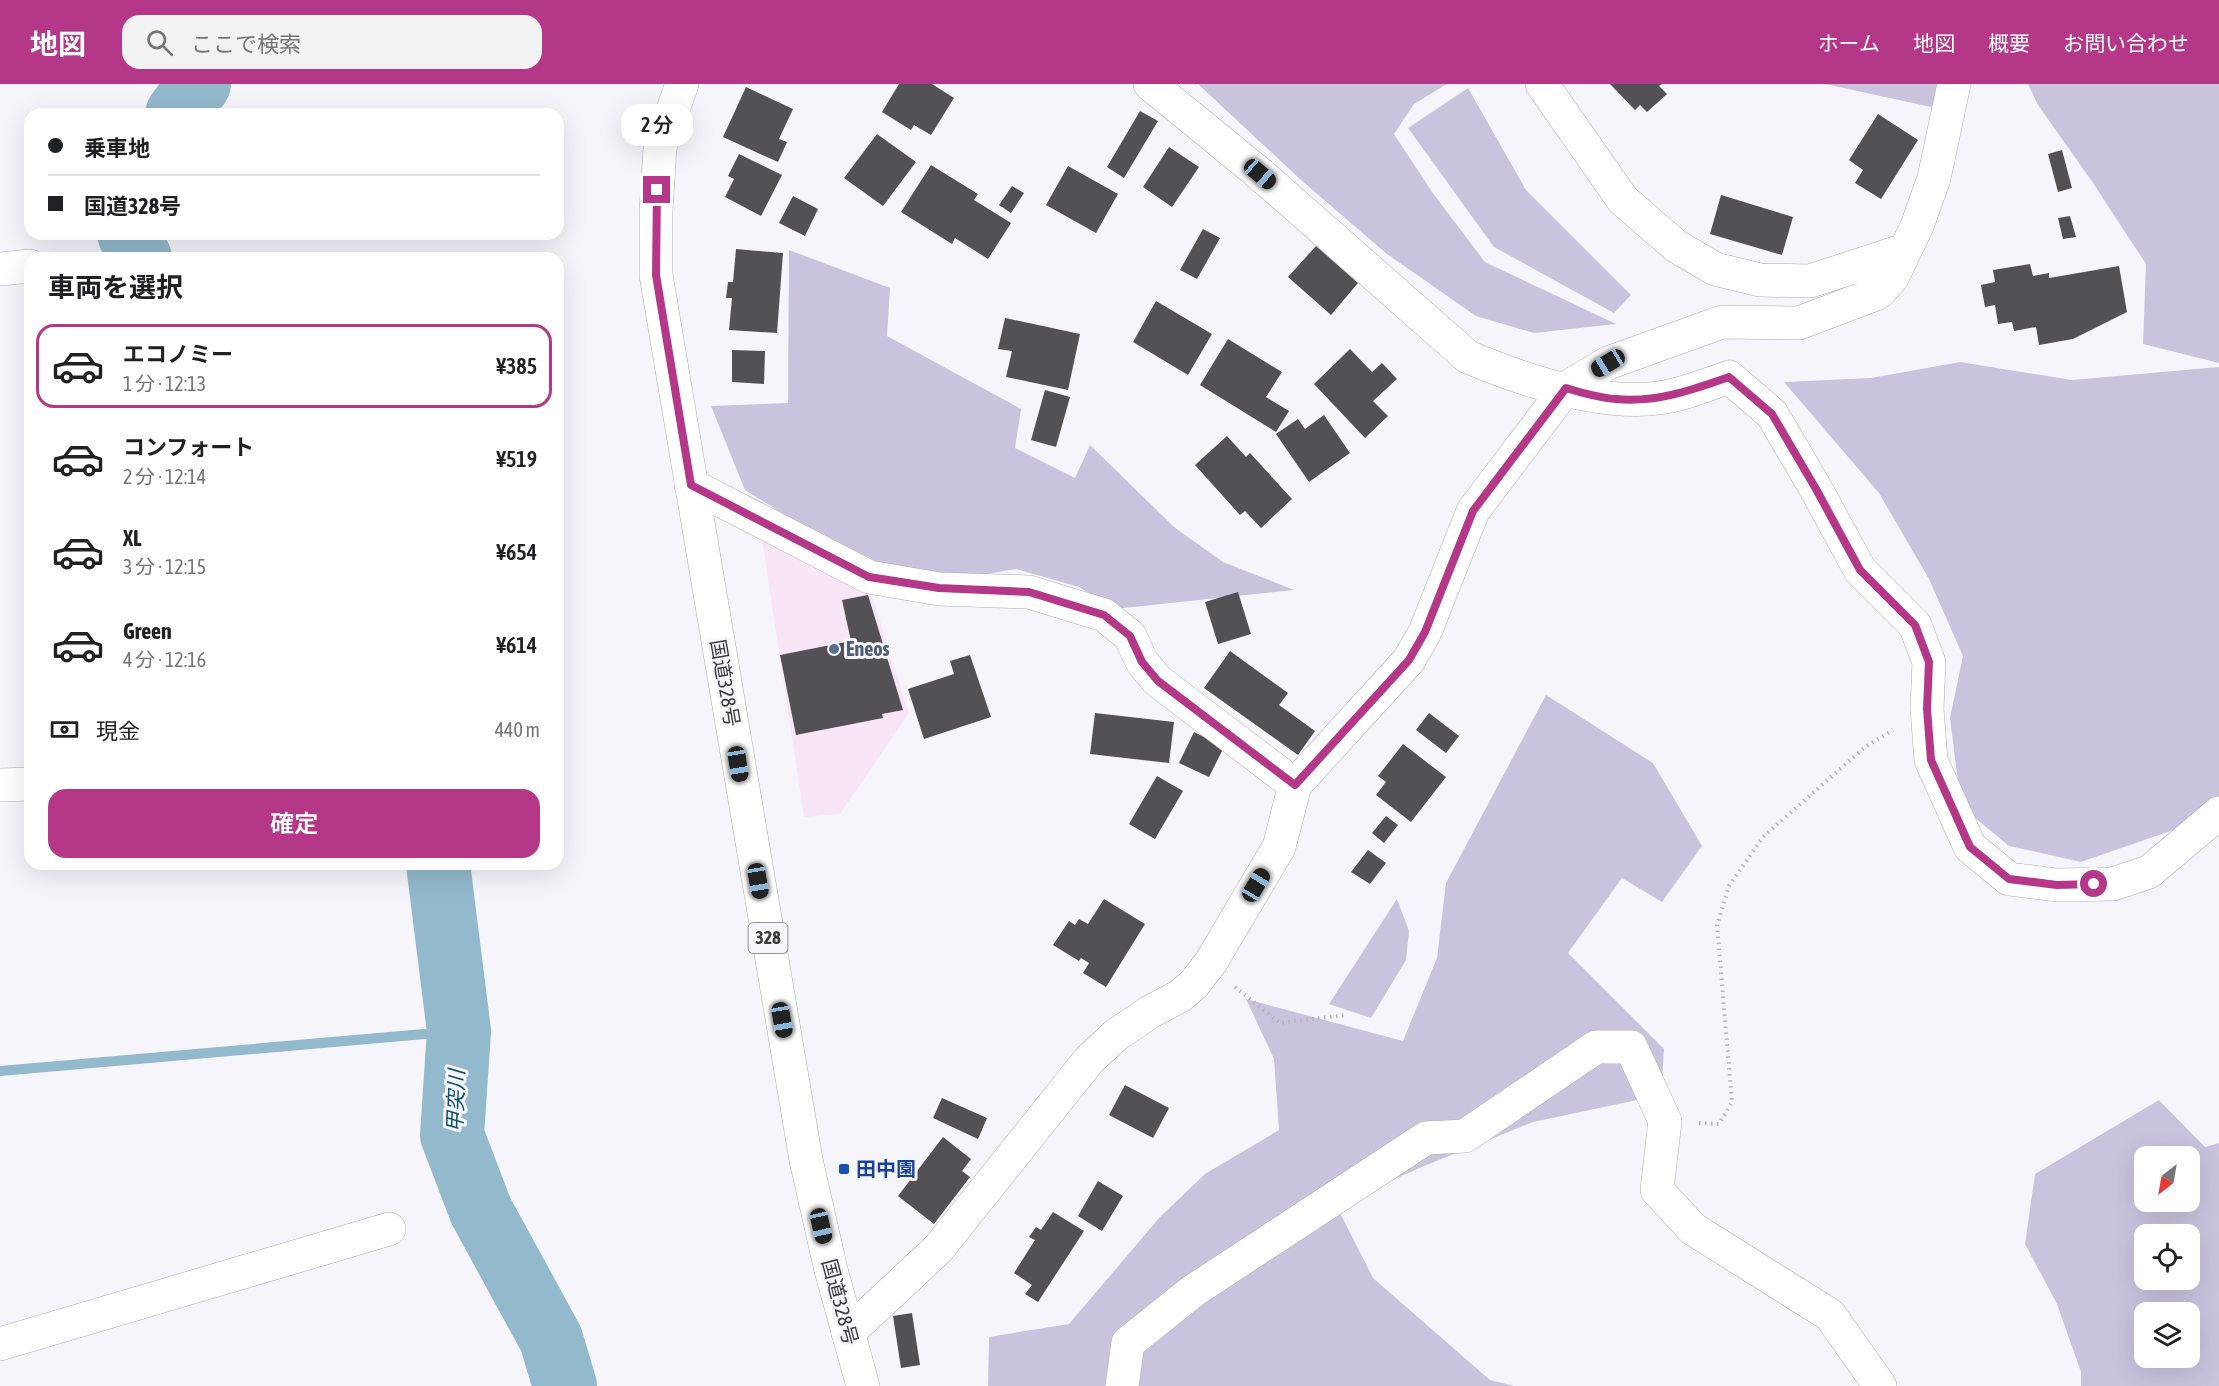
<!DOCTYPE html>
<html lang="ja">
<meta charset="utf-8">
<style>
body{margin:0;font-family:"Asap Condensed","Noto Sans JP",sans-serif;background:#f2f2f2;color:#202124;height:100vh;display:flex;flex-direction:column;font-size:22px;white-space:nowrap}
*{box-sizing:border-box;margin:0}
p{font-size:20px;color:#757577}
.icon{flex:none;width:33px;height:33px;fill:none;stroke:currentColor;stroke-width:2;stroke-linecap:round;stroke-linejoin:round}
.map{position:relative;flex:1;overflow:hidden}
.drawer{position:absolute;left:24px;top:168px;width:540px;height:618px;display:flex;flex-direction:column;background:#fff;border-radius:18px;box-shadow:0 6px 24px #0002}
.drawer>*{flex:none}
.banner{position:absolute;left:24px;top:24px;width:540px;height:132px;border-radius:18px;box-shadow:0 6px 24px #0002;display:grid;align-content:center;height:132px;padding:0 24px;background:#fff}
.needle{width:39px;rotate:211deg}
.buttons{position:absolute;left:2134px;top:1062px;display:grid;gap:12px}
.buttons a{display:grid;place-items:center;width:66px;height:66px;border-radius:12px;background:#fff;box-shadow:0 6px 24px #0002;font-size:30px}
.end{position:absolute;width:27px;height:27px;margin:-14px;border:8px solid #b53888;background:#fff;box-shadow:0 0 0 3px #fff}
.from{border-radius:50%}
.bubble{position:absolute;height:42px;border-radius:18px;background:#fff;box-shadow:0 6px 24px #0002;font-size:20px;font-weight:600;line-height:42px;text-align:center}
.car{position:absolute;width:18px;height:36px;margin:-18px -9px;border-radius:8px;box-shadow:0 0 4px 2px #0007;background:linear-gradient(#222 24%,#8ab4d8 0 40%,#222 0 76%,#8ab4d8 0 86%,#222 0)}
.banner b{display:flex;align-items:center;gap:21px;height:57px;font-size:22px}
.banner b+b{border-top:2px solid #e0e0e0}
.banner i{width:15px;height:15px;background:#202124}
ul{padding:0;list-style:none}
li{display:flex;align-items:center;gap:18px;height:84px;margin:0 12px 9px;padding:0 12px;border:3px solid transparent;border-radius:18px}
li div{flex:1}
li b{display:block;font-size:22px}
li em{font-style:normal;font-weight:600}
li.current{border-color:#b53888}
li>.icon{width:54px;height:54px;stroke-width:1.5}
h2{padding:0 24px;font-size:27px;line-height:72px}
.pay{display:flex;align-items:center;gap:15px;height:66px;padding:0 24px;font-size:22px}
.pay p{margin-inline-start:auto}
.primary-button{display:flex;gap:12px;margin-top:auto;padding:12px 24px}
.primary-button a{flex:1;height:69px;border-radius:18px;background:#b53888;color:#fff;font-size:24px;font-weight:600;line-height:69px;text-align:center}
header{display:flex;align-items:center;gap:36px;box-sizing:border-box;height:84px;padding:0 30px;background:#b53888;color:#fff}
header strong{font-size:28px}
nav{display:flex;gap:33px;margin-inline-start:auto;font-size:21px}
.search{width:420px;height:54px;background:#f2f2f2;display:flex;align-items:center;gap:15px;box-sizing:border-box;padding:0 21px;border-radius:18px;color:#757577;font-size:22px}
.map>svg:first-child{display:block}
</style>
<header>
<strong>地図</strong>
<div class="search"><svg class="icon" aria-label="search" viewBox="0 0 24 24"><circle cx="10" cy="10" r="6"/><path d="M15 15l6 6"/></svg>ここで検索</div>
<nav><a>ホーム</a><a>地図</a><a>概要</a><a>お問い合わせ</a></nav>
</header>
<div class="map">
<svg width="2219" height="1302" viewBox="0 0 2219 1302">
<rect width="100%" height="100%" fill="#f7f5fc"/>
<path fill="#f8e6f7" d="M761 449 869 502 909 629 840 730 804 733Z"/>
<path fill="#c9c3de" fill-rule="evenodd" d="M1198 0H1447L1414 20 1394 50 1432 108 1485 178 1616 240 1534 249 1476 232 1387 170 1301 96Z
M1825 0H1946L1936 24Z
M2028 0H2219V279L2143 260 2146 180 2093 99 2038 21Z
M1468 4 1526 106 1631 211 1614 229 1494 163 1408 44Z
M789 166 890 204 887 252 1021 325 1015 364 1075 394 1090 361 1174 443 1223 478 1294 506 1114 525 1079 503 1016 485 944 497 855 474 745 406 711 322 788 319Z
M1960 278 2072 296 2219 283V725L2176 745 2081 778 2009 762 1961 722 1950 634 1963 572 1929 495 1879 409 1784 298 1871 294Z
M1546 611 1653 679 1702 762 1662 818 1622 794 1568 869 1664 965 1661 1011 1533 1038 1424 1082 1336 1121 1373 1194 1490 1296 1514 1302H988L989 1253 1069 1240 1160 1133 1205 1090 1279 1046 1274 975 1246 915 1403 957 1437 874 1446 799Z
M1397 815 1409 847 1406 876 1371 934 1329 920Z
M2159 1016 2205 1063 2219 1059V1302H2081V1288L2057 1220 2025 1160 2035 1090ZM2145 1072H2190V1118H2145ZM2145 1150H2190V1196H2145ZM2145 1228H2190V1274H2145Z"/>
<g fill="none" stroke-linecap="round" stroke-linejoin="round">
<path stroke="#93b9cc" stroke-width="10" d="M0 987 459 947"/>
<path stroke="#93b9cc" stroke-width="64" d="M177 30 199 0
M129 150 140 174
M438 780 459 947 452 1051 481 1127 551 1255 565 1302"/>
</g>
<path fill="#545156" d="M899 0H932L954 14 931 51 914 41 911 46 882 28Z
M1610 0H1662L1659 2 1667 10 1647 28 1640 21 1635 26Z
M746 3 793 25 779 55 787 58 778 78 723 53Z
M1140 27 1158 37 1124 94 1107 83Z
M1878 30 1918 56 1881 115 1855 99 1863 86 1849 76Z
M877 50 916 78 883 122 844 94Z
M1169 63 1199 83 1172 123 1143 103Z
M2062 66 2072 104 2058 108 2048 70Z
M739 70 782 91 761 132 725 113 734 95 728 92Z
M931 81 978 110 974 116 1011 139 988 175 955 154 952 160 901 128Z
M1068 82 1118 110 1096 149 1046 121Z
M1012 102 1024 109 1011 129 999 121Z
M1721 111 1793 133 1782 171 1710 150Z
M793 112 818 125 805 152 779 139Z
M2070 132 2076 153 2063 155 2058 134Z
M1203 145 1220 154 1197 195 1180 186Z
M1316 162 1358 199 1331 231 1288 193Z
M736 165 783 169 777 249 729 246 732 214H726L728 198H733Z
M2030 180 2033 192 2049 189V194L2119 182 2127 228 2073 255 2039 261 2036 243 2014 247 2012 238 1998 240 1995 221 1985 223 1981 201 1995 198 1993 186Z
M1156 217 1212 250 1188 291 1133 258Z
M1005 234 1080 250 1068 306 1006 293 1012 267 998 265Z
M1228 255 1282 288 1266 313 1289 327 1276 348 1200 301Z
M1350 265 1372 288 1382 279 1397 295 1373 317 1388 332 1365 354 1314 300Z
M732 266 765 267 764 300 732 298Z
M1045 306 1070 313 1056 363 1031 356Z
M1324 331 1350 369 1309 398 1276 350 1298 335 1305 345Z
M1227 352 1246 373 1250 369 1292 415 1261 444 1245 427 1240 431 1195 381Z
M1238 508 1251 550 1218 560 1205 518Z
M868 511 903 626 882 630 883 634 796 651 780 571 851 557 842 516Z
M1230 567 1288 609 1279 621 1315 647 1298 671 1204 604Z
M970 571 991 633 924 655 908 605 954 590 950 577Z
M1095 629 1174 638 1169 679 1090 670Z
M1429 629 1459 652 1446 669 1416 646Z
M1194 648 1224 663 1209 693 1179 679Z
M1403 660 1446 693 1411 738 1376 711 1386 698 1378 692Z
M1157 692 1183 707 1155 755 1129 740Z
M1386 732 1398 741 1384 759 1372 749Z
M1368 766 1386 779 1370 800 1351 788Z
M1104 815 1145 840 1106 903 1083 889 1089 879 1081 874 1079 877 1053 861 1069 837 1075 841 1079 835 1088 840Z
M1125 1001 1169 1024 1153 1054 1109 1031Z
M942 1014 987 1034 978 1055 933 1034Z
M943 1053 971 1075 962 1087 970 1093 934 1140 898 1112Z
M1098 1097 1123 1112 1102 1147 1078 1132Z
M1053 1128 1084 1147 1038 1218 1025 1210 1032 1201 1014 1189 1035 1156 1029 1153 1036 1143 1041 1146Z
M912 1229 920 1281 901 1284 893 1232Z"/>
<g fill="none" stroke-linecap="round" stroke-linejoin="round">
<g stroke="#adacb3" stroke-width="34">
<path id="street" d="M1150 0 1260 90 1468 273C1523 296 1599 322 1659 314 1683 311 1706 301 1729 293L1772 330 1816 405 1860 486 1915 541 1929 578 1927 625 1931 676 1970 763 2009 795 2057 801 2113 800 2149 788 2219 729
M1542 0 1623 116 1676 162 1715 185 1760 196 1810 197 1905 166
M0 185 30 182
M691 401 869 493 939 505 1029 508 1104 531 1130 552 1142 578 1158 597 1295 701
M0 701 30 700
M848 1249 938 1165 1089 976 1116 951 1150 928 1180 912 1194 900 1211 878 1279 763 1295 701 1409 576 1425 548 1473 427 1566 304 1608 279 1722 238 1799 239 1878 209 1892 194 1917 142 1934 94 1954 0
M0 1260 389 1145
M1122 1302 1128 1259 1193 1207 1426 1054 1465 1052 1596 963H1631L1665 1037 1657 1106 1693 1145 1830 1231 1880 1302"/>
</g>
<g stroke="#adacb3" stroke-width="34">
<path id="highway" d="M682 0 660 63 656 127V191L806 1076 831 1186 863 1302"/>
</g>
<path stroke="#b6b4ba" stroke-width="4" stroke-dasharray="1.5 4.5" stroke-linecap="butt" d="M1235 903 1280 939 1345 931
M1699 1039 1719 1040 1732 1018 1717 841 1729 802 1763 753 1865 663 1893 646"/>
<use href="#street" stroke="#fff" stroke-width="33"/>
<use href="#highway" stroke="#fff" stroke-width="33"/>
</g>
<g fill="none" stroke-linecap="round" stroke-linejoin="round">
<path stroke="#b53888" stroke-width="8" d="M657 106 656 191 691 401 869 493 939 504 1029 508 1104 531 1130 552 1142 578 1158 597 1295 701 1409 576 1425 548 1473 427 1566 304C1582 309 1599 314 1616 315 1656 319 1692 306 1729 293L1772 330 1816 405 1860 486 1915 541 1929 578 1927 625 1931 676 1970 763 2009 795 2057 801 2094 800"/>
</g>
<circle fill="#5c6f8a" stroke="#f7f5fc" stroke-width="2" cx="834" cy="565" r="6"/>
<rect fill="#1a4fb4" stroke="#f7f5fc" stroke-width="2" x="838" y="1079" width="12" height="12" rx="3"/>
<g text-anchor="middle" stroke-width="6" stroke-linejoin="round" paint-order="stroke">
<rect fill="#f7f5fc" stroke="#737377" stroke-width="1.5" x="748.5" y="839" width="39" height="30" rx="4.5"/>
<g font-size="18" font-weight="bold" fill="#3b3b3e">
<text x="768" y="860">328</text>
</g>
<g font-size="20" font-weight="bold" fill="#4e5e75" stroke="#f7f5fc" text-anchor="start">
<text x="846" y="572">Eneos</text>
</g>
<g font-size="20" fill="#3b3b3e" stroke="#f7f5fc">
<text transform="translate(725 599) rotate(80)" y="7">国道328号</text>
<text transform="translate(840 1218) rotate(75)" y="7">国道328号</text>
</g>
<g font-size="20" font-weight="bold" fill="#164399" stroke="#f7f5fc" text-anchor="start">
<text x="856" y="1092">田中園</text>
</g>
<g font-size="21" font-style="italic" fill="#07526d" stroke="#f7f5fc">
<text transform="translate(456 1017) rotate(-88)" y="7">甲突川</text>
</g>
</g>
</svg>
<div class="buttons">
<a><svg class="needle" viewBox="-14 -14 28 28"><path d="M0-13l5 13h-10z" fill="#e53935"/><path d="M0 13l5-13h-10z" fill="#757577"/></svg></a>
<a><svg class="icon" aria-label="locate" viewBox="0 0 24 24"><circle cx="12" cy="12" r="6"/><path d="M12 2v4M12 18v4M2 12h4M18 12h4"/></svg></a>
<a><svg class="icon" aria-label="layers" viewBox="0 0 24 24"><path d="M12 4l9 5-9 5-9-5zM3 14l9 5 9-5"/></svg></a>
</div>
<i class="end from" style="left:2094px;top:800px"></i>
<i class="end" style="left:657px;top:106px"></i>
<div class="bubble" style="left:621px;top:20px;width:72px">2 分</div>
<i class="car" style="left:1260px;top:90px;rotate:131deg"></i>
<i class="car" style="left:1608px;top:279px;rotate:239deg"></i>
<i class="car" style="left:738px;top:680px;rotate:171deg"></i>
<i class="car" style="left:758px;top:797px;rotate:170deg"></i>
<i class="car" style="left:1256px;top:801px;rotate:31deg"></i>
<i class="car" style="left:782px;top:936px;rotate:170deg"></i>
<i class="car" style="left:821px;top:1142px;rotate:167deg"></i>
<div class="banner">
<b><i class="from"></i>乗車地</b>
<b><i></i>国道328号</b>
</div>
<section class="drawer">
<h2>車両を選択</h2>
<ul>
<li class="current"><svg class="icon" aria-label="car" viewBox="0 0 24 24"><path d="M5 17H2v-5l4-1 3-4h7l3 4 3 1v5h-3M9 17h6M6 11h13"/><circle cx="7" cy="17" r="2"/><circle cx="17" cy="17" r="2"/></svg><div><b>エコノミー</b><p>1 分 · 12:13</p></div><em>¥385</em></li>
<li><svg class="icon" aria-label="car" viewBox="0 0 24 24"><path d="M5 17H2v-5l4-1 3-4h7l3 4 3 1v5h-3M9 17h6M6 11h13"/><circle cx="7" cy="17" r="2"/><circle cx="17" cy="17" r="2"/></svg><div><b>コンフォート</b><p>2 分 · 12:14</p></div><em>¥519</em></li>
<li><svg class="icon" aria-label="car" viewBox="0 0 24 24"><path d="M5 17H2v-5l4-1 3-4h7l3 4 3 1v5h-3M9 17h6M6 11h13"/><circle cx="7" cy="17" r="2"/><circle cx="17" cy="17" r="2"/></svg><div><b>XL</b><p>3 分 · 12:15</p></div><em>¥654</em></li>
<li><svg class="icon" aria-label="car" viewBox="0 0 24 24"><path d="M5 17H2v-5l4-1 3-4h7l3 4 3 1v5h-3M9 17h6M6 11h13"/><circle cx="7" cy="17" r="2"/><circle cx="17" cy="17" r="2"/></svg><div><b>Green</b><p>4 分 · 12:16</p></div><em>¥614</em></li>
</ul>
<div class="pay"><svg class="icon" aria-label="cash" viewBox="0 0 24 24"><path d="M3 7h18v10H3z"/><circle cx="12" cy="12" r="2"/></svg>現金<p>440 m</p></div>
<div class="primary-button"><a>確定</a></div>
</section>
</div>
